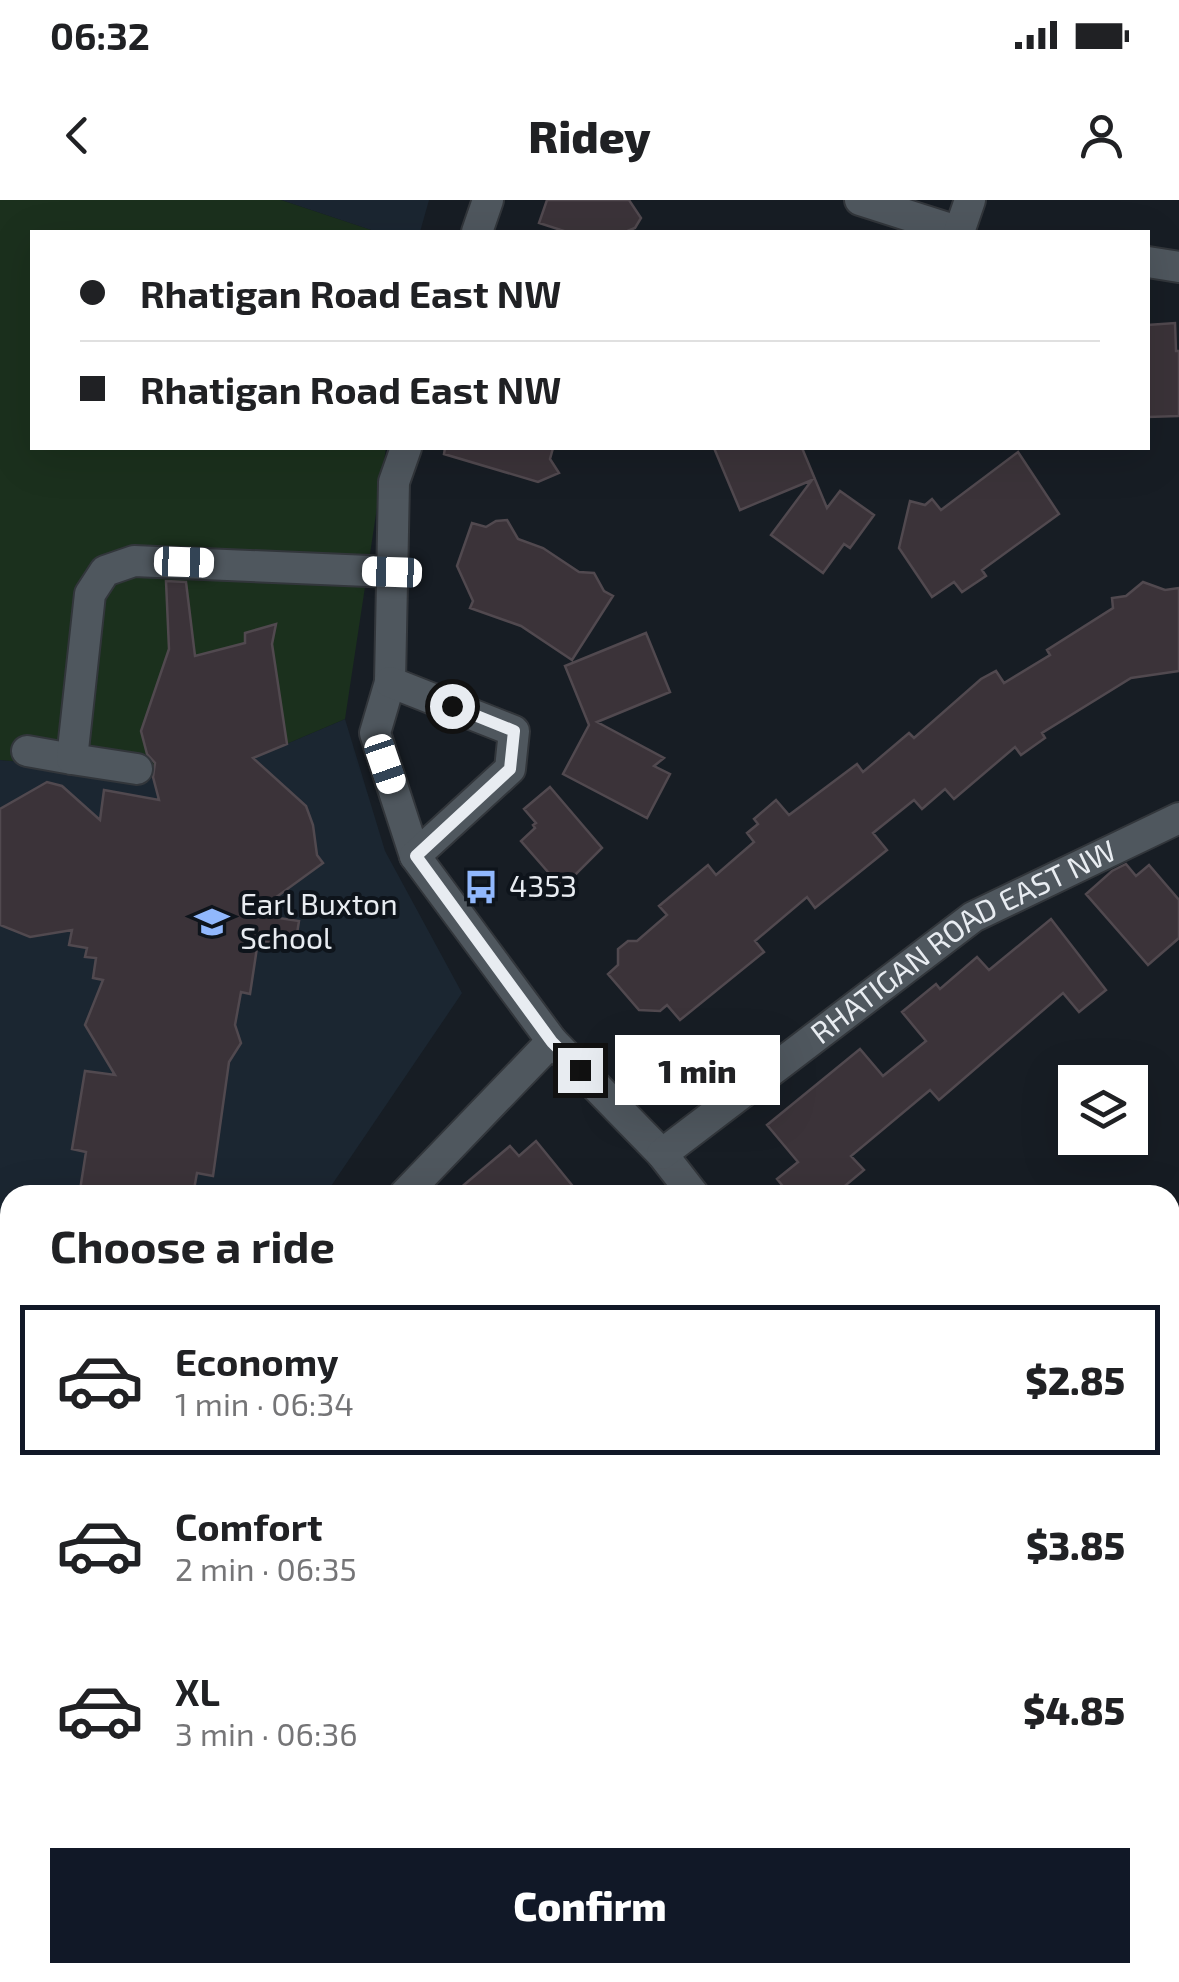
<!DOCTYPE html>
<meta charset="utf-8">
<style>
body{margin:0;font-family:"Exo 2",sans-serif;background:#f2f2f2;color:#202124;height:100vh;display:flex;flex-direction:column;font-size:38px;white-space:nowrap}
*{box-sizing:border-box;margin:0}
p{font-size:32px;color:#757577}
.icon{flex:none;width:55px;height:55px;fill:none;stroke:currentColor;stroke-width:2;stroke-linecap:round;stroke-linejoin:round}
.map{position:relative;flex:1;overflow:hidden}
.sheet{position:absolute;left:0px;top:985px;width:1180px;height:798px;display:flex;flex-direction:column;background:#fff;border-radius:30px 30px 0 0;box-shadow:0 10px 40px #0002}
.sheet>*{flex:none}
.hud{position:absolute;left:30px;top:30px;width:1120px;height:220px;border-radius:0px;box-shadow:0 10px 40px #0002;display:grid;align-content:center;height:220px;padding:0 50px;background:#fff}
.fabs{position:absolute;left:1058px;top:865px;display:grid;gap:20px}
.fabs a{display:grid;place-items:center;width:90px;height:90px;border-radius:0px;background:#fff;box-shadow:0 10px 40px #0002;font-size:50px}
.end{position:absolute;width:45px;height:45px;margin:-22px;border:12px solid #e8ecf1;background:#111;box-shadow:0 0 0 5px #111}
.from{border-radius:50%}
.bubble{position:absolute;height:70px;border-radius:0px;background:#fff;box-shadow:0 10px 40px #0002;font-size:32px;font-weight:800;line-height:70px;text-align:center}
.car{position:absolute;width:30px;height:60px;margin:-30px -15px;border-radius:12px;box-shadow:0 0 8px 2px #0007;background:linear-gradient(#fff 24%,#345 0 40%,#fff 0 76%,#345 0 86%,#fff 0)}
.hud b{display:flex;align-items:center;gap:35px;height:95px;font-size:38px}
.hud b+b{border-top:2px solid #e0e0e0}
.hud i{width:25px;height:25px;background:#202124}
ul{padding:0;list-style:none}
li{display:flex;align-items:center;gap:30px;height:150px;margin:0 20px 15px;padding:0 30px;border:5px solid transparent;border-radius:0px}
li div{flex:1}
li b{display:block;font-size:38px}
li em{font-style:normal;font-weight:800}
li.current{border-color:#111827}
li>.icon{width:90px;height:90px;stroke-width:1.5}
h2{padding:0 50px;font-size:45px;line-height:120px}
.primary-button{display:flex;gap:20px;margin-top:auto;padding:20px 50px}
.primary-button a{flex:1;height:115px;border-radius:0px;background:#111827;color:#fff;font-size:40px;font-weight:800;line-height:115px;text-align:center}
.status{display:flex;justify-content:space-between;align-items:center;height:70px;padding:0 50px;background:#fff;direction:ltr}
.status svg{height:28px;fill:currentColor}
header{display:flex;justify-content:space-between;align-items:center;height:130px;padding:0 50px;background:#fff;font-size:45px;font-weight:800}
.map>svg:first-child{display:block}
</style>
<div class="status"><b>06:32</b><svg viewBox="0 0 49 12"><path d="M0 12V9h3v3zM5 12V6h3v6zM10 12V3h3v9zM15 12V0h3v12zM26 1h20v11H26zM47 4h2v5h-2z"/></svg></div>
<header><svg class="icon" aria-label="back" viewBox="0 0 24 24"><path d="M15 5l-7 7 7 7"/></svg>Ridey<svg class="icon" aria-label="person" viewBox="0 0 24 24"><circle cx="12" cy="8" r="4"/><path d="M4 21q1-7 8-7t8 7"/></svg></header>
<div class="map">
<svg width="1179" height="1782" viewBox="0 0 1179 1782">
<rect width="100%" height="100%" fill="#171d24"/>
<path fill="#1b2631" d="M281 0H429L420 32H377Z
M345 519 385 651 462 793 325 995H10V1045L0 1039V560L184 576 199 581Z"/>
<path fill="#1b301d" d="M0 0H281L377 32H32V248H386L345 519 199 581 184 576 0 560Z"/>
<path fill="#3b3339" stroke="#51494f" stroke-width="2.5" d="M547 0H629L641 18 635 28 625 32H567L539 23Z
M1175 123 1176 151H1179V216L1148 217V125Z
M445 248H553L550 259 559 273 538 282 444 254Z
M714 248H802L827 308 840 291 874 315 850 348 844 344 823 373 771 335 812 280 740 310Z
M1018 252 1059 314 982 370 986 376 962 392 954 382 932 397 899 348 910 301 925 305 932 299 941 310Z
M507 320 518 339 543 348 579 372 594 373 604 391 613 396 572 460 521 426 470 408 473 401 457 366 472 323 486 327 496 321Z
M166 381 186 382 195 456 245 443V433L276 424 272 444 287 544 253 558 306 606 313 625 317 655 323 663 253 714 299 721 295 746 258 741 250 794 241 792 235 825 241 843 229 862 213 976 197 973 193 995H112L80 990 86 952 72 949 85 871 115 875 85 825 103 780 93 778 96 758 85 757 87 748 69 745 72 730 30 737 0 725V609L47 582 62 586 100 620 104 590 159 600 153 577 155 563 147 554 141 531 169 449Z
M1143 382 1165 390 1179 388V471L1131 478 1042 533 1045 538 1021 555 1015 547 954 599 945 589 922 609 914 600 873 633 887 650 815 708 807 697 755 741 764 752 680 820 667 805 660 811 639 810 608 774 618 765V749L628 741H637L667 715 659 706 708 665 716 675 754 642 747 633 758 624 754 619 776 600 789 615 857 564 863 572 909 533 914 538 981 479 996 471 1004 483 1050 455 1047 450 1113 408 1112 398 1126 396Z
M646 433 670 492 597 522 664 558 654 566 670 574 647 618 563 574 589 525 565 466Z
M550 587 602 648 562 688 521 641 535 628 533 625 536 623 524 609Z
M1126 664 1136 676 1149 665 1179 700V738L1148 765 1086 694 1112 671Z
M1051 719 1106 790 1079 812 1063 793 939 900 930 890 851 956 864 970 834 995H790L777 979 798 962 767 925 860 849 883 876 926 841 902 812 936 784 940 789 977 757 989 770Z
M536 941 580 995H452L510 946 519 956Z"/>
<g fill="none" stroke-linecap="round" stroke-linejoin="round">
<g stroke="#32363b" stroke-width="34">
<g id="minor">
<path d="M860 0 960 32"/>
<path d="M477 32 488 0"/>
<path d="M959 32 970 0"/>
<path d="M1148 62 1179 67"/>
<path d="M406 248 394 282 390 482 375 533 415 656 552 841 662 954 694 995"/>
<path d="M390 482 514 531 510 569 415 656"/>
<path d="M27 551 72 559"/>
<path d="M137 569 72 559 90 394 105 371 134 361 392 372"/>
<path id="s1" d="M662 954 973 717 1179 618"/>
<path d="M404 995 552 841"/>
<path d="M1170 1375 1179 1376"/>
<path d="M0 1384 10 1378"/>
<path d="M283 1772 285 1782"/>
<path d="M718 1772 720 1779"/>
</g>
</g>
<use href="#minor" stroke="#4f575e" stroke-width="30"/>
</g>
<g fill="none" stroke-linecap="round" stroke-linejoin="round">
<path stroke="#e8ecf1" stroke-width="12" d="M452 506 514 531 510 569 416 656 552 842 580 870"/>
</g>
<defs>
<g id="bus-bare" transform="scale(2.7)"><path d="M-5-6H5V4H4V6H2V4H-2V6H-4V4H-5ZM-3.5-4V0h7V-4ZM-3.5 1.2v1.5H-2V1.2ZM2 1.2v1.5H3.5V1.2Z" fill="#91b8fd" stroke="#0e141b" stroke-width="2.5" paint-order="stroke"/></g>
<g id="school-bare" transform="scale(2.7)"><path d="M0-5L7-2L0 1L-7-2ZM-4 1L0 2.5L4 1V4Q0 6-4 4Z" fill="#91b8fd" stroke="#0e141b" stroke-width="2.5" paint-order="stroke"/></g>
</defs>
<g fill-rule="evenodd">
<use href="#bus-bare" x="481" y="687"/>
<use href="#school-bare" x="212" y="722"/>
</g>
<g text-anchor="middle" stroke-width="8" stroke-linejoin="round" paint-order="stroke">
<g font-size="30" fill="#e8ecf1" stroke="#0e141b" text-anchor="start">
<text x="509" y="697">4353</text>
<text x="240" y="715">Earl Buxton<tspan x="240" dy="34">School</tspan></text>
</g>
<g font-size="30" fill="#e8ecf1" stroke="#0e141b">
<text dy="10" stroke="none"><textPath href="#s1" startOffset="370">RHATIGAN ROAD EAST NW</textPath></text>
</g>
</g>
</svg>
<div class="fabs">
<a><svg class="icon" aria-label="layers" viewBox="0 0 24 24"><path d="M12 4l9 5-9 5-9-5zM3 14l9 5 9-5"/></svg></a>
</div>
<i class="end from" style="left:452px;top:506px"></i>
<i class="end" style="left:580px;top:870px"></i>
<div class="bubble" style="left:615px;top:835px;width:165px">1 min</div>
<i class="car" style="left:184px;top:362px;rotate:92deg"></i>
<i class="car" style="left:392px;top:372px;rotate:272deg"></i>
<i class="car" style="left:385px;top:564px;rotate:161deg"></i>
<div class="hud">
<b><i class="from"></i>Rhatigan Road East NW</b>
<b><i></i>Rhatigan Road East NW</b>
</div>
<section class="sheet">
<h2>Choose a ride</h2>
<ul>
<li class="current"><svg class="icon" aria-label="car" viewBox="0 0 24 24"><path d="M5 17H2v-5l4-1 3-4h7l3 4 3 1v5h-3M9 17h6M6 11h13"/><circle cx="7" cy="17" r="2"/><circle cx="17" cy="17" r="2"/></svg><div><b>Economy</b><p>1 min · 06:34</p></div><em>$2.85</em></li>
<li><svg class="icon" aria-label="car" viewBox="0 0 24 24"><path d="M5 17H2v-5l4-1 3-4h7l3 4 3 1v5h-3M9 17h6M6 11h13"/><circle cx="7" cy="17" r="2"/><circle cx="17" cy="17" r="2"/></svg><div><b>Comfort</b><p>2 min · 06:35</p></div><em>$3.85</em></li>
<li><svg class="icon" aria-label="car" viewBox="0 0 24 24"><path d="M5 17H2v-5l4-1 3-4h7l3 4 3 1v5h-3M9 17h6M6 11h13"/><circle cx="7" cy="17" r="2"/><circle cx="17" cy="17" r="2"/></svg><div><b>XL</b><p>3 min · 06:36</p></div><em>$4.85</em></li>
</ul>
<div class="primary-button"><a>Confirm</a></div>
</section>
</div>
